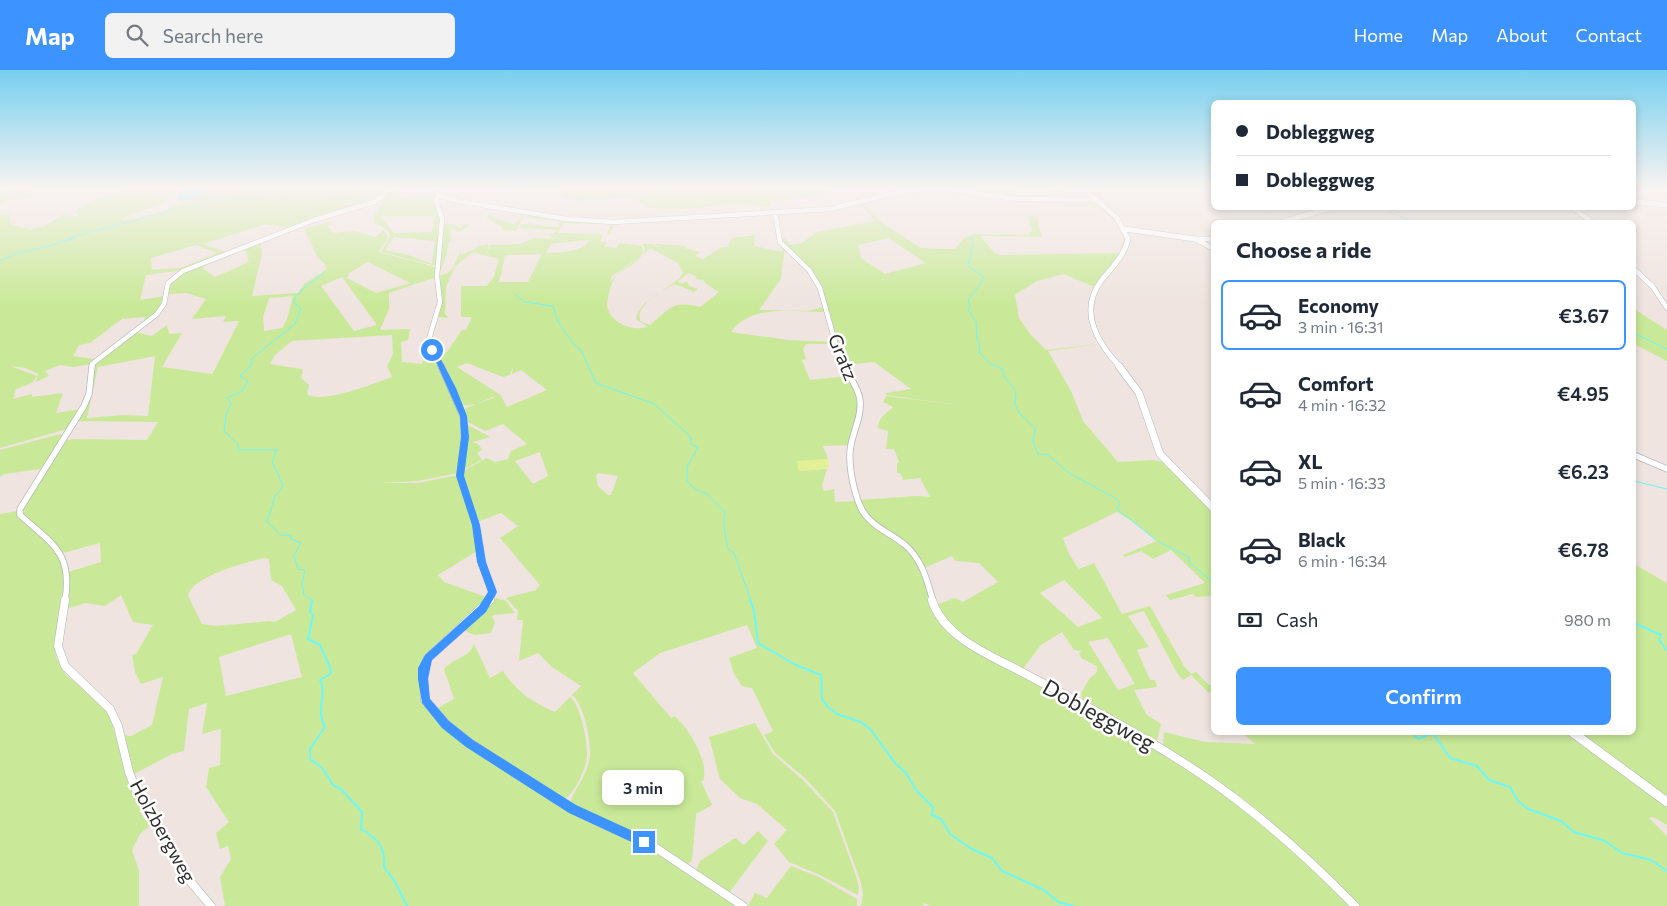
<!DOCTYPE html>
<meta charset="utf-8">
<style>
body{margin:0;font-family:Commissioner,sans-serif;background:#f2f2f3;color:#1f2937;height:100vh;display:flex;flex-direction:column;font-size:19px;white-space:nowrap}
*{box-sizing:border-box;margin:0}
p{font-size:16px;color:#747a83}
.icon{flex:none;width:28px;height:28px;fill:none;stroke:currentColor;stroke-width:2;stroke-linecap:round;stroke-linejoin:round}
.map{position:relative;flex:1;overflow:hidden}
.details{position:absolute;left:1211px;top:150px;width:425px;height:515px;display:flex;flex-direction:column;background:#fff;border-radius:8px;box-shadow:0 2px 8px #0003}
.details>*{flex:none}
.hud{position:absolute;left:1211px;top:30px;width:425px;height:110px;border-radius:8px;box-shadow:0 2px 8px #0003;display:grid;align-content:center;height:110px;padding:0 25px;background:#fff}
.end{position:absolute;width:22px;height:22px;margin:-11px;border:6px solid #3d93ff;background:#fff;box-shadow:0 0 0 2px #fff}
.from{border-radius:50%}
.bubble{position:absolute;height:35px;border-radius:8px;background:#fff;box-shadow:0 2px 8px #0003;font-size:16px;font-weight:600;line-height:35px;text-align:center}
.hud b{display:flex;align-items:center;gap:18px;height:48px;font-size:19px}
.hud b+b{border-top:1px solid #e0e1e3}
.hud i{width:12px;height:12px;background:#1f2937}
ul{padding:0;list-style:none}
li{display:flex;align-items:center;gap:15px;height:70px;margin:0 10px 8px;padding:0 15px;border:2px solid transparent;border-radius:8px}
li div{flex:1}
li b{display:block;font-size:19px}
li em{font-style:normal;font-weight:600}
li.active{border-color:#3d93ff}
li>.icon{width:45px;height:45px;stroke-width:1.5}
h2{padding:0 25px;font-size:22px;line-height:60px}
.pay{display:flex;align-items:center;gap:12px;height:55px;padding:0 25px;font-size:19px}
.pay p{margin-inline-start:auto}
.button{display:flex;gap:10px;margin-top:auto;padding:10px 25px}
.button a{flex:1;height:58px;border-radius:8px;background:#3d93ff;color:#fff;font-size:20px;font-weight:600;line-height:58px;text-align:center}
header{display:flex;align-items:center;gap:30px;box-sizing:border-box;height:70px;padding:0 25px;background:#3d93ff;color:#fff}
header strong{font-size:24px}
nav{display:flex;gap:28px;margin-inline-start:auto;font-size:18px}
.search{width:350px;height:45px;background:#f2f2f3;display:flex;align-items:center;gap:12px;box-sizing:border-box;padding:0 18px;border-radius:8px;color:#747a83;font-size:19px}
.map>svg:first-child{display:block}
</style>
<header>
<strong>Map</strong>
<div class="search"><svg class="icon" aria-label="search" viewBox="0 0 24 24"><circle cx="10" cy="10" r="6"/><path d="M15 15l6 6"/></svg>Search here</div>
<nav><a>Home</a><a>Map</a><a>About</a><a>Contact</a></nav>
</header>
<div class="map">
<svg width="1667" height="836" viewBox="0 0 1667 836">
<rect width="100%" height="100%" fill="#efe4df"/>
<path fill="#c9e998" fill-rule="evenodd" d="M0 118H47L31 122 32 127 9 130 0 135V126L6 120Z
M135 118H175L176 122 167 127 165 133 127 146 120 150C136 152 189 133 205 124L209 118H386L380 128 182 200 146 205 140 230 164 226 157 241 143 254 145 247 122 249 90 273 79 275 73 286 95 289 91 294 73 297 60 295 45 301 49 306 36 312 38 304 25 298 10 296 37 306 32 313 16 319 13 329 32 324V327L63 323 56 343 81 339 67 359 0 378V144L10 145V154L30 160 45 154 40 157 42 158 62 145 78 147 79 144 74 142C94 127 110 123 135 118ZM266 154 288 158 226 182 203 174ZM196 175 217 183 180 198 152 200 151 188Z
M389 118H397V126L415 130 430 121 424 119 433 118 440 144 436 196 381 182C391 165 397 163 374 153V146L382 131 380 130ZM380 146H435V147L432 162 394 163ZM394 167 435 171 432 194 408 185 385 180Z
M543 118H839L807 128 793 125 790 129 772 132 769 138 738 133 698 138 661 139 647 137 637 130 625 128 576 131 564 128 559 118Z
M949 118H1013L1021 126 1053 123 1050 118H1065L1067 124 1022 128Z
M932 119 897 125 863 134 880 151 921 178 955 179 964 168 975 164 1028 165 1032 160 1027 145 1037 147 1042 167 980 166 995 183 1000 185 1120 183 1124 168C1116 137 1077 126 1050 132V130C1072 131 1101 128 1116 149 1120 155 1123 163 1126 170L1119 186 1094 217 1064 204 1037 211 1015 225 1019 248 1030 264 1046 280 1099 274 1048 281 1071 321 1083 351 1118 392 1152 390 1164 392 1214 442V526L1196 527 1193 524 1170 530 1166 525 1205 513 1171 480 1153 489 1141 481 1125 487 1123 485 1157 471 1135 453 1117 442 1063 468 1069 484 1079 499 1094 493 1122 544 1150 536 1184 596 1191 604 1196 602 1209 615 1214 613V620L1209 623 1191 605 1183 610 1177 603 1144 541 1128 546 1149 577 1137 580 1150 610H1155L1157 617 1134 620 1146 644 1161 654 1157 671 1083 631 1081 623 1090 608 1097 602V596L1081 588 1079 583 1082 581 1074 580 1062 562 1041 575 1022 600 976 575 952 557 936 535 955 528 963 532 998 512 979 493 956 491 952 486 924 498 920 489 868 447 860 430 916 426 930 427 920 408 903 410 901 404 897 403V393L899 392 894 379H886L888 361 877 358 881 348 893 337 883 332 886 326 952 334 886 325V323L911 319 874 292 845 295 825 228 804 193 779 168H784L790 175 802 173 817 162 875 151 860 134C880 128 920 114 940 119ZM888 168 926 193 885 204 861 188 858 175ZM1064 510 1102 548 1078 557 1040 523ZM1108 568 1135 614 1118 620 1088 572Z
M523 143 524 145 516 161 501 160 503 158 486 148 492 144 493 145 490 146 513 154 521 149Z
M529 144 614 154 610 164H607L611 154 564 153 557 163 602 164 600 171 551 168 552 165 527 163 554 164 556 160 519 158 522 154 558 157 560 151 525 148Z
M331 152 333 154 327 156 334 163 355 161 375 167 384 160 388 168 379 181 381 183 436 197V207L389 223V239L380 260 410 259 408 270 401 272 402 292 422 294 427 285 432 284 451 319 464 354 458 403 418 411 379 413H418L458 405 461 421 473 450 477 481 438 505 444 512 489 528 429 584 420 609 421 624 427 638 444 656 564 737 655 780 739 836H225L220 807 231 789 228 776 220 779 216 763 229 752 206 717 209 698 220 695 221 659 202 664 207 633 189 639 184 681 172 684 134 704 123 665 131 666 152 655 163 607 141 614 135 602 132 585 136 584 153 555 133 552 121 525 105 536 86 533 66 539 68 502 101 492 100 473 63 483 57 475 24 447 21 442 64 371 74 369 149 370H147L158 352 77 351 86 336 93 295 135 262 152 266 167 255 169 264 182 263 162 297 212 304 215 299 239 251 223 252 226 246 192 249 206 229 186 223 167 224C171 204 188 200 206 192L209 194 202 198 215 207 249 192 244 177 260 171 262 184 252 226 298 223 304 214 327 199 324 193 318 188 304 158ZM368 192 410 213H411L376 223 347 208 349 203ZM342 207 377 255 354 261 321 216ZM293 226 287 249 282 258 264 261 263 247 269 228ZM392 265 393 284 387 296 392 307C375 313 321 335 307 324L309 315 301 308 303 301 302 299 270 294 275 285 292 271ZM155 286 148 346 124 345 87 348 98 297ZM263 488 269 489 271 510 282 516 296 540 275 552 270 551 217 556 202 554 188 526C191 506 246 493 263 488ZM291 564 302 607 226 626 219 587Z
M443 154H453L460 158 465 154 470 155 461 161 450 159 451 171H449L447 183 439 205Z
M755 165 754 176 783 182 778 168 786 182H784L781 209 759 240 808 241 824 237 826 242C796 242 751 233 731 262L788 270 834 272 832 274H806L803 279 806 289 802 290 810 310 848 306 860 334 849 375 823 376 828 389 798 391 799 401 827 399 822 416 824 421 834 419 835 432 857 431 860 439 908 479 922 503 933 536 949 559 1090 638 1191 701 1264 753 1352 836H931L924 833 923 836H861L863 825 861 813 835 741 805 708 775 683 764 665 773 661 752 618 742 616 734 604 729 588 757 578 747 555 660 583 633 603 671 648 674 646C688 656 710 693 703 711H701L712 735 696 744 692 791 686 795 574 737 570 733C575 718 586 706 589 691 593 677 584 633 572 625L581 616 552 597 538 583 519 591 523 550H517L518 541 506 528 536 520 540 515 500 468 518 456 501 443 477 452 461 402 487 388 495 392 508 389 511 381 527 374 503 354 485 361 468 352 464 339 500 324 507 337 547 320 521 300 512 304 513 296 510 305 503 307 467 293 457 297 499 324C489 331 474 336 462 335L460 332 435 284 447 282 462 260H466L472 247H461V216H487L494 206 499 189 473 182 481 176 453 198 460 182 462 185 481 175 482 176 487 174 489 176 486 183 489 185 487 182 492 173V175L519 174 534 168 587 170 551 174 546 183C559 182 582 183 590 170L607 172 604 177 616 178 620 173 642 176 643 181 641 186 612 206 610 213C617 199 641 195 645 179L642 174H653L669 185 655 174 686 176 685 178 700 182 695 186 703 189 722 177H727L732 168ZM650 178 678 193 683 202 680 208 644 234 638 242 636 249 648 257C633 262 609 253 607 235 607 228 611 215 614 209 618 200 641 189 650 178ZM542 184 528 212H499L505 185ZM689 203 697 207 695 209 703 210 706 214 719 222 700 237C672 230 670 239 650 255L640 251C635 234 663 221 674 214L693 221 692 223 698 219 689 216 687 211 682 214 677 212ZM540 382 548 406 533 414 515 391ZM598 403 618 406 611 425H608L598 416 596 406Z
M455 196 446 217 445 244 449 248 439 247V206L448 203Z
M1634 239 1667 260V291L1634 274Z
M466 354 490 367 473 372 479 375 482 380 477 383 482 390 464 399Z
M60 364 63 365 42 399 4 404 0 407V380Z
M17 441 20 449 57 482 63 498 64 510 55 579 56 587 66 605 98 629 110 646 128 710 142 737 140 742 146 751H150L152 754 140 764 132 780 139 801V836H0V444Z
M1634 494 1667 513V727L1577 663 1634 662Z
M496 528 506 531 515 543 493 545 492 547 495 552 491 563 474 565 461 559Z
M474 574 490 608 503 601C516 621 533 633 555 642L570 627C581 635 588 673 587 687 586 699 574 723 565 729L471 672 434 640 454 629 444 599C453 588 468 589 474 574Z
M755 653 773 684 803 710 833 742 856 806 859 817 858 825 820 805 789 792 774 774 787 760 757 734 740 728 720 709 709 667Z
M1164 662 1205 672 1255 674 1243 663H1566L1667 736V755L1653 747 1649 748 1667 766V836H1359C1301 771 1237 726 1165 678L1163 674Z
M758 761 768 771 729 823 696 801 700 791 735 768 744 775Z
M791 796 819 807 857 829V836H748L755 823 767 828Z"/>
<path fill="#e2f193" d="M828 389 829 398 799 401 797 391Z"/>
<path fill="#6cf7f8" d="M188 118H207L208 121C200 128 187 133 177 129L178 124Z"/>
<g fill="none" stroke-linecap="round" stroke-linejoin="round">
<path stroke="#6cf7f8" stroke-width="1" d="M561 126C595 135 636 123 670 118
M1388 142 1414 152
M971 167 973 174 968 196 983 206V210L968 230 970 237 968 240 976 251 977 269 980 273 979 282 989 293 1003 299V305L1016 321 1015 334 1019 343 1035 358 1033 372 1038 384 1048 385 1069 403 1115 428 1120 433 1117 439 1156 470
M65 171 76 168
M0 191 18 183 53 175 75 166 210 131 307 121C326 128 347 126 366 132
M516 225 524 232 553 236 557 250 574 275 581 280 596 313 654 334 690 366 692 375 698 377 687 397V411L696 420 707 424 725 442C722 450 726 470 728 479L734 483 751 531
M1634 263 1667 279
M1634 411 1667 419
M1159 472 1189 487V492L1214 513
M313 531 304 525 302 513 305 500 298 499 294 485 301 473 291 469V465L282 466 267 452 275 426 283 416 272 391 277 380H238V374L224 361 226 345 231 334 227 328 242 321 248 311 240 306 251 296V289L295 254 301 238 294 233 296 226 304 218 324 203"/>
<path stroke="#6cf7f8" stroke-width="2" d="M312 530 310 542 313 546 308 569 320 575 331 600 330 604 320 610C328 623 315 640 325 657L310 679V689L323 699 333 715 341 719 362 742 361 759C377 768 386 778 384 797L395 812 407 836
M750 530C757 544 755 557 758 573L796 595 821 605 822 629 827 636 837 644 861 652 871 660 895 693 906 703 916 720 933 737 932 745 941 749 950 764 970 778 992 788 1002 801 1044 820 1058 832 1073 836
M1634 553 1661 565 1659 570 1667 580
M1411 662 1418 669 1433 663 1450 688 1477 696 1489 710 1510 717 1519 732 1528 739 1561 751 1574 762 1605 771 1622 783 1651 790 1667 801"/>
<g stroke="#afb6bd" stroke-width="5.5">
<path id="minor-far2" d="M434 118 438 125 458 131 566 149 614 152 830 139 895 123 933 118
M940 118 1018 129 1094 130
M438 125 436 130 442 149 437 206 440 232 429 269 441 297
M1573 138 1592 152
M775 143 780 172 809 200 820 218 839 286 845 297
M1195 169 1214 179
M1634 199 1653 217 1667 238
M92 297V294L157 244 164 234 168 213 183 201 314 150 374 132 384 125 388 118"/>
</g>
<g stroke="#afb6bd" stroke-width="7">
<path id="minor-far1" d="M441 296 463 346 465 367 460 406 476 455 481 492 493 522 489 531
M844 296C849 306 859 319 860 330 862 349 851 364 850 382 849 399 854 423 861 438 869 455 890 463 904 474 922 489 927 510 933 531
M1634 385 1667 399
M65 531C73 482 52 474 20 445V439L84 336 89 324 92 296"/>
</g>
<g stroke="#afb6bd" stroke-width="9">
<path id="minor" d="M65 530 58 576 65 596 110 639 118 656 129 702 138 725 190 811 211 836
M490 530 428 588 423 599 425 630 446 654 470 673 572 739 656 778 743 836
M932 530C943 566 987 584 1018 600 1093 640 1169 678 1237 730 1279 762 1318 798 1355 836"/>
</g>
<g stroke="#afb6bd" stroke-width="6">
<path id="tertiary-far2" d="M1083 118 1117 148 1128 169C1124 187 1112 197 1101 211 1078 242 1098 273 1120 297
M1634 132 1667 135
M1282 152 1331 138
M1125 159 1195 169H1214"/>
</g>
<g stroke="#afb6bd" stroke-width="8">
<path id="tertiary-far1" d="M1119 296 1139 323 1160 384 1214 439"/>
</g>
<g stroke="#afb6bd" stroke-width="10">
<path id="tertiary" d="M1572 662 1667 732"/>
</g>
<use href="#minor-far2" stroke="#fff" stroke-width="4.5"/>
<use href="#minor-far1" stroke="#fff" stroke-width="5.5"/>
<use href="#minor" stroke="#fff" stroke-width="8"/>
<use href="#tertiary-far2" stroke="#fff" stroke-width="5"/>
<use href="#tertiary-far1" stroke="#fff" stroke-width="7"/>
<use href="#tertiary" stroke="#fff" stroke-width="9"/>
</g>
<linearGradient id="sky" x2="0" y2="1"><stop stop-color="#76cfee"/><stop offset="0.5" stop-color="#f8f3f1"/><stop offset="1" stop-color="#f8f3f1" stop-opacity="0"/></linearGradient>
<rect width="1667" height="235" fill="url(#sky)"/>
<path fill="#3d93ff" d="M430 278 436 280 456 318 467 346 469 367 464 406 480 455 486 492 497 522 486 542 432 590 428 609 430 629 449 651 473 670 576 735 648 768V776H640L569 743 466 677 442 658 422 633 418 609V598L425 585 479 536 488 522 477 492 472 455 456 406 461 367 460 346Z"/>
<g text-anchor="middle" stroke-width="5" stroke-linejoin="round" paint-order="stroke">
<g font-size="19" fill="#2d2d2d" stroke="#fff">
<text transform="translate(843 287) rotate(68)" y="7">Gratz</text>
<text transform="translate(163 761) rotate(61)" y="7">Holzbergweg</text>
</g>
<g font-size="22" fill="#2d2d2d" stroke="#fff">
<text transform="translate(1099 645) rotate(29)" y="8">Dobleggweg</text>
</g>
</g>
</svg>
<i class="end from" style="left:432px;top:280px"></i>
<i class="end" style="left:644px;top:772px"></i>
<div class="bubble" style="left:602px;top:700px;width:82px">3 min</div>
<div class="hud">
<b><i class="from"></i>Dobleggweg</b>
<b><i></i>Dobleggweg</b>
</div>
<section class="details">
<h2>Choose a ride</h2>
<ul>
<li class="active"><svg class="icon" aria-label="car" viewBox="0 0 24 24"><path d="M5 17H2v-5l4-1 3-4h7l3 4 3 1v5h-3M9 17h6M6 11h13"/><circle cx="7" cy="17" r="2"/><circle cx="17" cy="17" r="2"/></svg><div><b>Economy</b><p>3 min · 16:31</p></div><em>€3.67</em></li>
<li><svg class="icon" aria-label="car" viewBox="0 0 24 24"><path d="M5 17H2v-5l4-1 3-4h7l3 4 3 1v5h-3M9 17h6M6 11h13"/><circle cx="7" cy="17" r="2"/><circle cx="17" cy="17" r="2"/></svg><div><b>Comfort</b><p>4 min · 16:32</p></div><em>€4.95</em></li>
<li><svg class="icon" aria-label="car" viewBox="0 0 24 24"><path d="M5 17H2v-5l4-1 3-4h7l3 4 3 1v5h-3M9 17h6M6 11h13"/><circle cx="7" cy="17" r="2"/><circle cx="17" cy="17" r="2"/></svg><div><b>XL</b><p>5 min · 16:33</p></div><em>€6.23</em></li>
<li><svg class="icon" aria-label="car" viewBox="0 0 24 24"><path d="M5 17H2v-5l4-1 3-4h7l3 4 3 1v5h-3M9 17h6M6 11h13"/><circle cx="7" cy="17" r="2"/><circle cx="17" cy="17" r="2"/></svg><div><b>Black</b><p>6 min · 16:34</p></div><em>€6.78</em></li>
</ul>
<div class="pay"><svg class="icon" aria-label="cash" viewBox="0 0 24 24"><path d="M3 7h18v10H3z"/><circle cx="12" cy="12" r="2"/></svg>Cash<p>980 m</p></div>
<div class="button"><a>Confirm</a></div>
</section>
</div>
